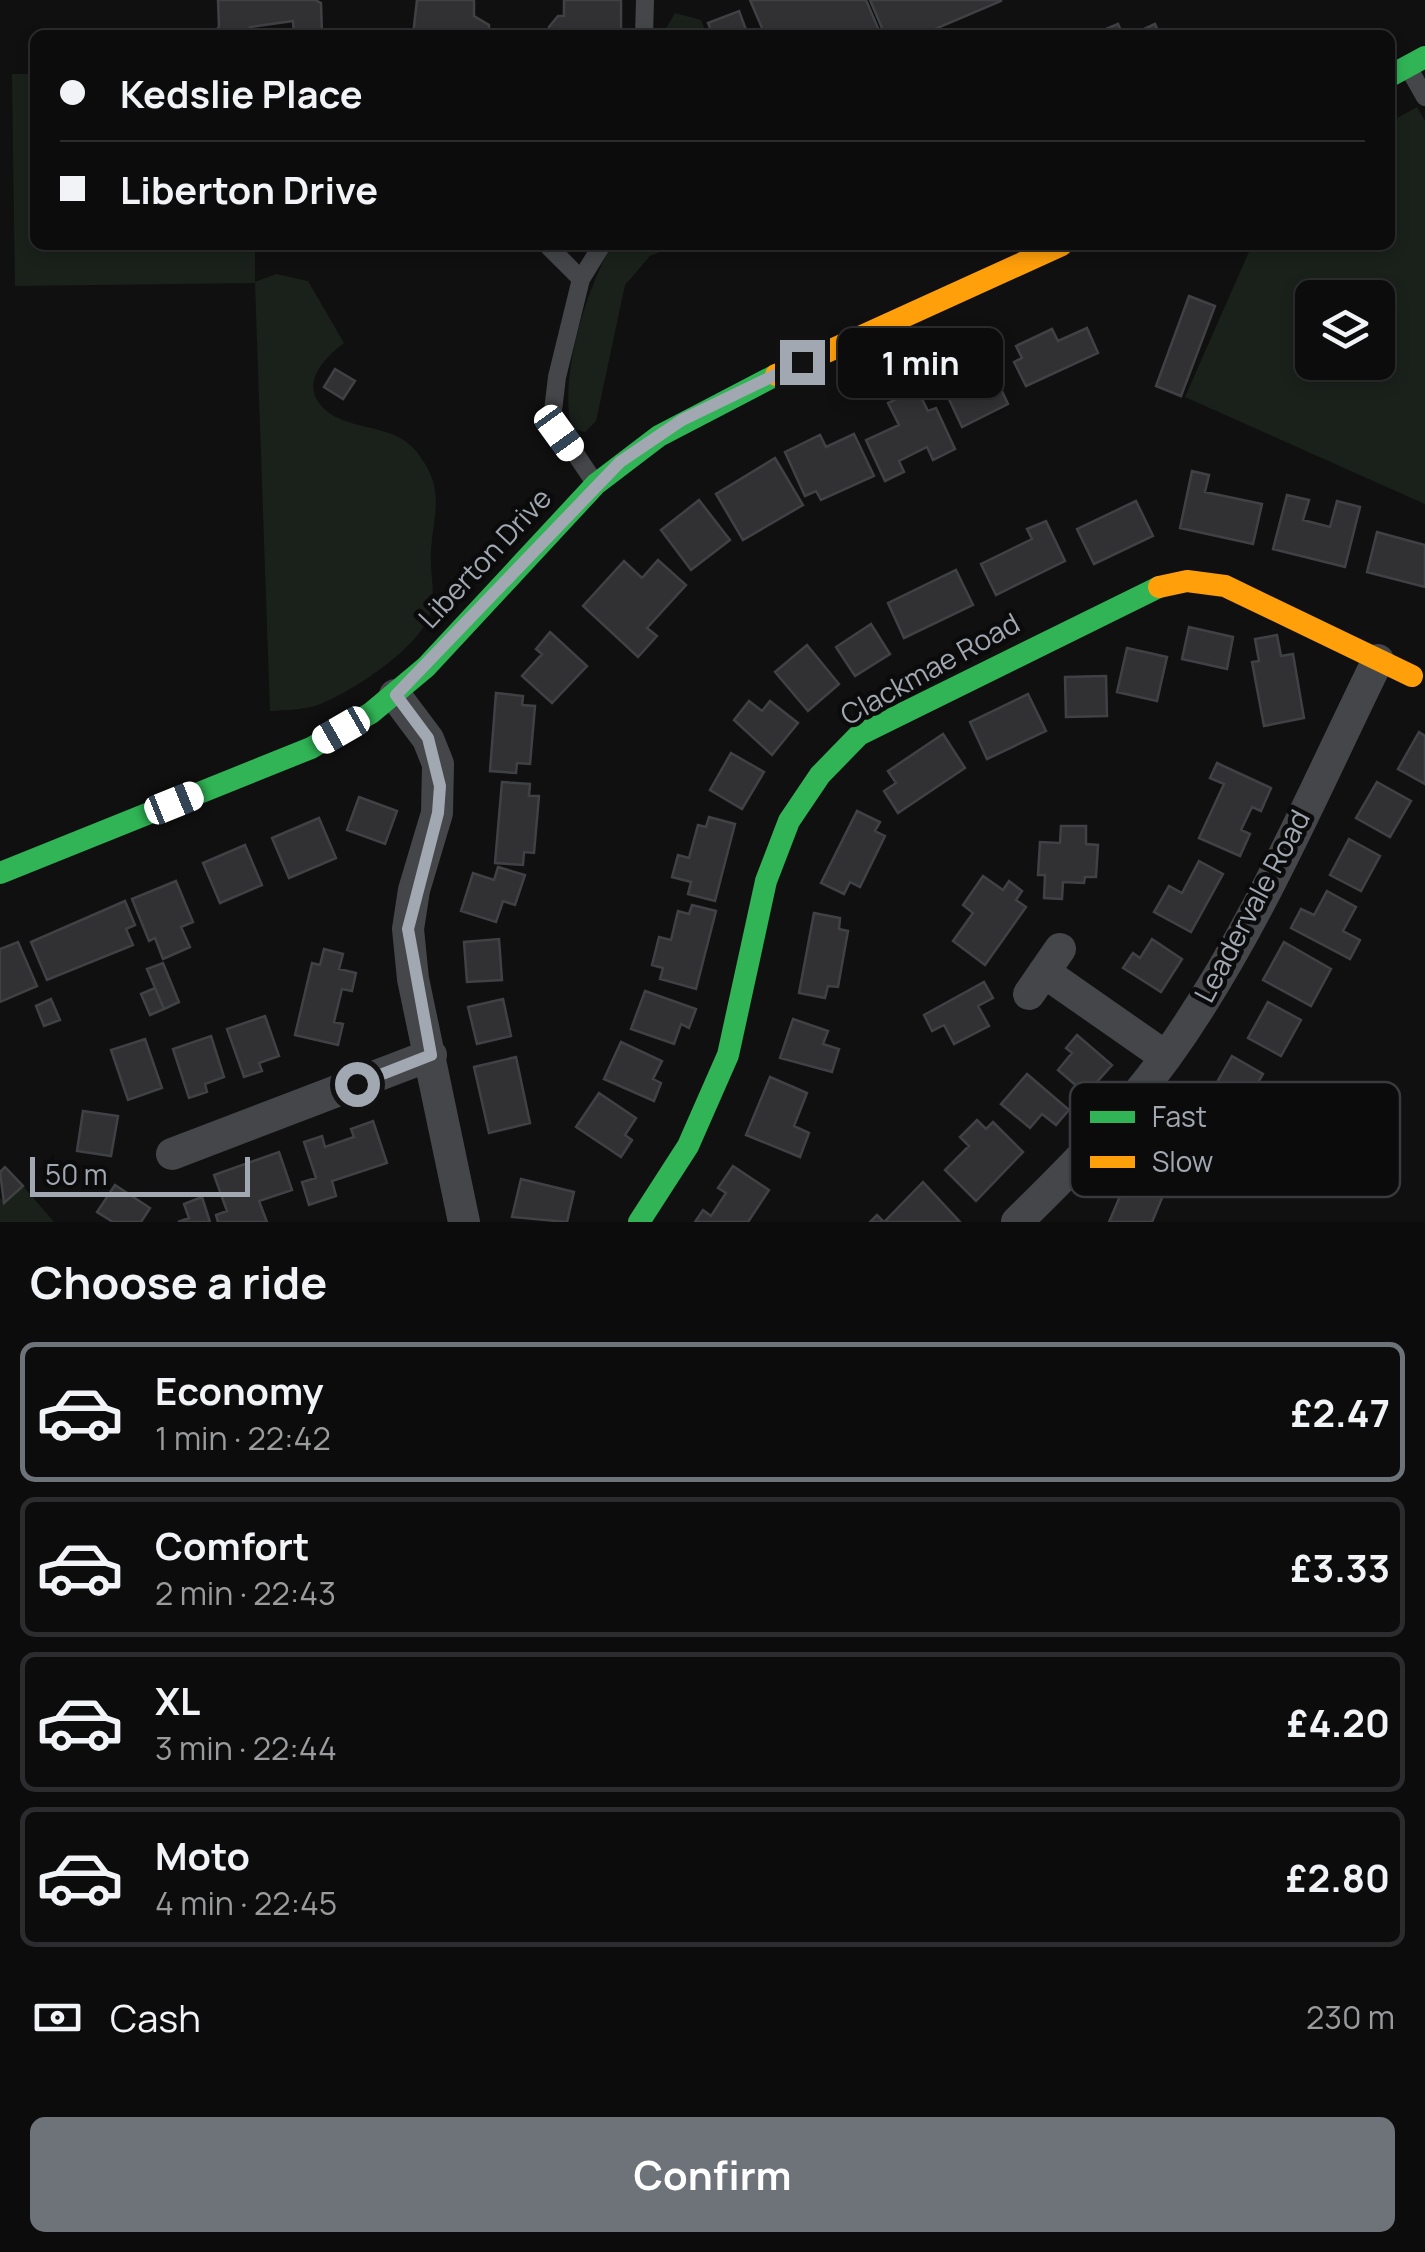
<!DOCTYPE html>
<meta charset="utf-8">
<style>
body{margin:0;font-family:Manrope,sans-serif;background:#1a1a1b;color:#f1f3f6;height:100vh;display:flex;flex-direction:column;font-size:38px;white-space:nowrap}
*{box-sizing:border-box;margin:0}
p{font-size:32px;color:#9a9b9d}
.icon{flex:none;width:55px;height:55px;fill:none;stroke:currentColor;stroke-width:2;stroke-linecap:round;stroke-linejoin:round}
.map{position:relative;height:1222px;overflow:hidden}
.side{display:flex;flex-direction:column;background:#0c0c0d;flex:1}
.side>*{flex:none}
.top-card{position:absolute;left:30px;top:30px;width:1365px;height:220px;border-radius:15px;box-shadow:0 5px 15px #0003,0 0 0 2px #2c2c2e;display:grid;align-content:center;height:220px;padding:0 30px;background:#0c0c0d}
.buttons{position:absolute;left:1295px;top:280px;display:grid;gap:20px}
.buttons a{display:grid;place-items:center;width:100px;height:100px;border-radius:15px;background:#0c0c0d;box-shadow:0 5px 15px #0003,0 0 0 2px #2c2c2e;font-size:50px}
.scale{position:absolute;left:30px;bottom:25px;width:220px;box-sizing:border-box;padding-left:10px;border:5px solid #a1a8b2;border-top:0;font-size:28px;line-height:35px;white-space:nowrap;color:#a1a8b2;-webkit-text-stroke:8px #0b0b0c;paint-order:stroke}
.end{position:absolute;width:45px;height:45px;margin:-22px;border:12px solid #a1a8b2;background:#111;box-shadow:0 0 0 5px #111}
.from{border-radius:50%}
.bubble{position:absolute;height:70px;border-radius:15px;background:#0c0c0d;box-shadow:0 5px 15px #0003,0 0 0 2px #2c2c2e;font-size:32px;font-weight:700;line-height:70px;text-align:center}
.car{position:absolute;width:30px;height:60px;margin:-30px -15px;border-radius:12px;box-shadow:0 0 8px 2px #0007;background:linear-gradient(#fff 24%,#345 0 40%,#fff 0 76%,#345 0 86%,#fff 0)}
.top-card b{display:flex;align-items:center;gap:35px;height:95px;font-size:38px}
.top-card b+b{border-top:2px solid #2c2c2e}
.top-card i{width:25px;height:25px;background:#f1f3f6}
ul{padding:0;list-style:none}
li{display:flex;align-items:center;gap:30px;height:140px;margin:0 20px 15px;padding:0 10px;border:5px solid #2c2c2e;border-radius:15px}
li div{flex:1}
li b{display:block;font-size:38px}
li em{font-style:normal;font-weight:700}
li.selected{border-color:#6e737a}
li>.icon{width:90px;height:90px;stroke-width:1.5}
h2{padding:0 30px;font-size:45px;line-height:120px}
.pay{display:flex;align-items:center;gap:25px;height:110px;padding:0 30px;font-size:38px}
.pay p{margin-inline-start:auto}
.primary-button{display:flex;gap:20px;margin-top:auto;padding:20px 30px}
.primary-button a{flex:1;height:115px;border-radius:15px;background:#6e737a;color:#fff;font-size:40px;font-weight:700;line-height:115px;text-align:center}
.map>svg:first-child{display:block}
</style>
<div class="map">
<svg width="1425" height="1222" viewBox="0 0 1425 1222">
<rect width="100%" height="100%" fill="#101011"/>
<path fill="#1a211b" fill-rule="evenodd" d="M675 13 701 20 707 35H662Z
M12 74H35V245H255V282L276 274 308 281 344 343C328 355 304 378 317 400 338 434 392 420 416 451 446 489 434 508 431 551 429 572 438 599 428 619 413 652 349 694 315 706 301 710 284 710 270 711L255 283 15 286Z
M1417 107 1425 121V504L1185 397 1252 245H1390V122ZM1312 298H1378V362H1312Z
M612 245H677L650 256 625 285 596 421 585 432 572 429C558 379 586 289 612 245Z
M23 1186 54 1222H0V1198L4 1202Z"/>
<path fill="#313133" stroke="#404144" stroke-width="2.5" d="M218 0H315L321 3 322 35H294L293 21 250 27V35H214L219 26Z
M417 0H474V16L489 25V35H413Z
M564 0H621V35H549V27L558 16H564Z
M750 0H866L880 33 765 35Z
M870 0H1001V1L921 35H885Z
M739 11 748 35H713L708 23Z
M1118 24 1123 35H1092Z
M1155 24 1160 35H1131Z
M1189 296 1215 306 1181 396 1156 386Z
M1087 328 1098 353 1026 386 1014 362 1022 358 1016 346 1052 329 1058 341Z
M984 353 1008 404 962 427 942 384 963 374 958 366Z
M335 369 355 381 343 399 324 387Z
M917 389 928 411 936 408 955 449 933 460 927 447 899 461 904 472 885 481 866 440 899 425 888 403Z
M854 434 874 476 821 500 816 491 805 496 785 452 820 435 826 447Z
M775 458 803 505 743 540 716 494Z
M1192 471 1209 475 1205 492 1262 504 1253 544 1180 528Z
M1287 495 1309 500 1303 520 1330 527 1337 501 1360 507 1345 567 1273 549Z
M699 500 730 540 691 570 661 530Z
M1136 501 1153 536 1094 564 1077 529Z
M1046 521 1065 561 996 595 981 564 1032 539 1027 529Z
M1377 532 1425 545V587L1367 572Z
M658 560 686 585 647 628 657 636 638 657 583 606 624 561 642 578Z
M956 570 973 605 904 638 888 603Z
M871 624 890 654 855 676 836 647Z
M1189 627 1233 637 1227 669 1182 659Z
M550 632 587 666 552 703 522 676 542 654 536 649Z
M1277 635 1281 656 1293 654 1304 718 1264 726 1252 662 1259 661 1255 639Z
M807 645 839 684 808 711 775 672Z
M1127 648 1167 657 1157 701 1117 692Z
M1106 676 1107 716 1066 717 1065 677Z
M496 693 523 696 522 705 535 706 530 764 517 763 516 773 490 771Z
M1028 694 1046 731 987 759 970 722Z
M749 701 762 711 770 701 798 723 772 755 734 720Z
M1419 732 1425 736V784L1398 769Z
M943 734 965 768 898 813 884 791 896 783 888 771Z
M731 753 764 772 742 809 710 790Z
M1217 763 1271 788 1261 811 1252 807 1241 830 1250 834 1240 856 1199 838 1224 784 1210 778Z
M502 782 530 784 529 796H539L534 853 524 852 523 865 495 863Z
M1377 782 1411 801 1390 837 1356 818Z
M359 797 397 811 385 844 347 830Z
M857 811 880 822 875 831 885 836 860 887 850 882 844 894 821 883Z
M709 817 735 824 715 901 688 894 691 882 672 877 678 855 689 858 698 825 706 827Z
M319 818 336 858 289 878 272 838Z
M1061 826H1086V844L1098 845 1096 877H1085L1084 883 1063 882 1062 899 1044 898 1045 875H1038L1040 842 1060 843Z
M1349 839 1380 856 1361 891 1330 875Z
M245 845 262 885 220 903 203 863Z
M1199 861 1223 874 1191 932 1154 912 1169 886 1182 893Z
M498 867 525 875 515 905 503 901 496 922 461 911 473 873 494 880Z
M983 876 1003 890 1009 881 1022 891 1016 900 1026 907 985 965 953 941 973 913 963 905Z
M176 881 193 922 181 927 190 947 163 959 155 938 149 941 132 899Z
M1327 891 1356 907 1343 931 1360 940 1350 959 1291 928 1301 909 1314 915Z
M125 901 135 925 126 929 133 945 47 980 31 942Z
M692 905 716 911 696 989 660 979 663 968 652 965 659 937 671 940 678 911 689 914Z
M814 913 840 918 839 929 848 931 838 987 828 986 825 998 799 993Z
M499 939 502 980 467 982 464 942Z
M1152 939 1182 959 1161 992 1123 968 1133 953 1140 958Z
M18 942 37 986 0 1002V949Z
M1284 942 1331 969 1311 1006 1263 980Z
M324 949 343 954 339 969 356 973 352 991 342 989 334 1022 343 1024 338 1045 295 1035 312 963 320 965Z
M163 963 179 1002 164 1009 147 969Z
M984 982 993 998 978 1006 989 1026 954 1044 944 1025 932 1031 924 1015Z
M155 988 164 1009 150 1015 141 994Z
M645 991 696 1009 689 1028 681 1024 674 1044 631 1029Z
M51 999 60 1020 44 1026 36 1006Z
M503 999 511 1036 477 1044 468 1007Z
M1268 1002 1301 1020 1281 1056 1248 1038Z
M265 1016 279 1056 259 1063 262 1071 244 1077 227 1029Z
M793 1019 828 1031 823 1044 839 1049 832 1072 780 1058Z
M1077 1035 1112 1065 1086 1094 1058 1070 1072 1053 1066 1048Z
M211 1036 224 1077 205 1084 207 1092 189 1098 173 1049Z
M145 1039 162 1088 128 1100 111 1050Z
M621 1042 662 1061 653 1079 661 1083 654 1101 604 1079Z
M1232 1056 1263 1074 1243 1108 1212 1091Z
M516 1057 530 1123 489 1133 474 1067Z
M1027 1074 1069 1110 1056 1125 1042 1114 1030 1128 1001 1104Z
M770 1077 807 1093 794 1126 809 1133 800 1157 746 1135Z
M599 1093 636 1118 625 1135 632 1140 621 1157 576 1127Z
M83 1111 118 1116 111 1156 77 1151Z
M977 1120 986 1129 993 1122 1023 1152 976 1201 945 1170 969 1146 960 1137Z
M373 1121 387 1163 332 1181 336 1196 309 1205 302 1182 316 1178 304 1142 322 1136 325 1147 354 1137 351 1129Z
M279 1152 292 1190 259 1201 267 1222H218L216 1215 227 1211 214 1175Z
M1138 1154 1174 1169 1152 1222H1109Z
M733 1166 769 1190 748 1222H695L703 1210 711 1216 726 1193 718 1188Z
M5 1167 23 1186 4 1203 0 1172Z
M521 1179 574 1192 567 1222 512 1217Z
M923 1182 960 1222H870L877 1215 884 1222Z
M115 1185 150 1208 141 1222H113L97 1212Z
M202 1197 210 1222H178L189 1218 184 1204Z"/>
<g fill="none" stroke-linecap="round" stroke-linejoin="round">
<path stroke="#454649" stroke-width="18" d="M644 35 645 0
M1408 67 1425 97
M547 245 581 279
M595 483 552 419 557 377 581 279 602 245"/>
<path stroke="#454649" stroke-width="32" d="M395 695 428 739 438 764 437 813 414 890 408 929 413 979 464 1222
M1044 972 1166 1057
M1029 994 1060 949
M172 1154 431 1055
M1017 1222C1070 1170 1122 1118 1166 1057 1253 936 1312 794 1378 660"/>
<path stroke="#30b455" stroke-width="22" d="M1390 76 1425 57
M0 873 311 748 371 713 426 667 596 484 659 436 776 375
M639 1222 688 1146 728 1055 766 881 789 821 820 775 859 735 1159 587"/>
<path stroke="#ff9f0a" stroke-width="22" d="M776 375 1062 245
M1159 587 1187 581 1225 586 1412 676"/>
</g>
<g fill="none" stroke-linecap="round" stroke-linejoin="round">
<path stroke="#a1a8b2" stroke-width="12" d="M357 1084 431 1055 408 929 438 813 440 786 428 738 396 695 620 462 682 420 802 362"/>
</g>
<g text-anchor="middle" stroke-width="9" stroke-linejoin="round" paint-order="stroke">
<g font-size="28" fill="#a1a8b2" stroke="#0b0b0c">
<text transform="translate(485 558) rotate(-47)" y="10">Liberton Drive</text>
<text transform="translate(930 669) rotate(-29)" y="10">Clackmae Road</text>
<text transform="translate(1252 906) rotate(-62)" y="10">Leadervale Road</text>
</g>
</g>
<rect x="1070" y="1082" width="330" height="115" rx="15" fill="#0b0b0c" stroke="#383a3e" stroke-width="2.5"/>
<rect x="1090" y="1111" width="45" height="12" fill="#30b455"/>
<rect x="1090" y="1156" width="45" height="12" fill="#ff9f0a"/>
<g font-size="28" fill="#a1a8b2">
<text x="1152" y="1127">Fast</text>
<text x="1152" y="1172">Slow</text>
</g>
</svg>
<div class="buttons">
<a><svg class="icon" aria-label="layers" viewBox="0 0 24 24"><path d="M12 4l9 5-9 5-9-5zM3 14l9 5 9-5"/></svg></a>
</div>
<div class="scale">50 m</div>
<i class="end from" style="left:357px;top:1084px"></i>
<i class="end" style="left:802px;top:362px"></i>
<div class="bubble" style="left:838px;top:328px;width:165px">1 min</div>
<i class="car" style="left:559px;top:433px;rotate:144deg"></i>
<i class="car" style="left:341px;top:730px;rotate:240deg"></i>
<i class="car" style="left:174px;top:803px;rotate:68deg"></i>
<div class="top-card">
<b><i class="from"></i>Kedslie Place</b>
<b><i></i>Liberton Drive</b>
</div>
</div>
<section class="side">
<h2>Choose a ride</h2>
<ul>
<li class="selected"><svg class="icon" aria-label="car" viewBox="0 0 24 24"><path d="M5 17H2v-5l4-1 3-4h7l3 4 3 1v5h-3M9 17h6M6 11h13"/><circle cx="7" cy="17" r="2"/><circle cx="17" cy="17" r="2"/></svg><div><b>Economy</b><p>1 min · 22:42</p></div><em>£2.47</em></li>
<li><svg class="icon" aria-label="car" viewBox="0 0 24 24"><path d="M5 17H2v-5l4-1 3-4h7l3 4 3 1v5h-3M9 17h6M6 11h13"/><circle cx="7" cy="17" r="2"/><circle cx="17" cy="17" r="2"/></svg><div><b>Comfort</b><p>2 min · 22:43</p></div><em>£3.33</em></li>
<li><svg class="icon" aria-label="car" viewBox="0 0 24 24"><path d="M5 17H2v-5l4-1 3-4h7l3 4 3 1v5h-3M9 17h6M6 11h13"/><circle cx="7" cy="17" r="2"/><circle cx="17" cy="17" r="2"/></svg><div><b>XL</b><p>3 min · 22:44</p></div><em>£4.20</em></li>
<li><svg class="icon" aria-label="car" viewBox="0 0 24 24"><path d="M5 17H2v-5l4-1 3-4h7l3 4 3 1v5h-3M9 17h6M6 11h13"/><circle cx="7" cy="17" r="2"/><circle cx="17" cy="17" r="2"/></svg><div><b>Moto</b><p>4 min · 22:45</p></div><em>£2.80</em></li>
</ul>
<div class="pay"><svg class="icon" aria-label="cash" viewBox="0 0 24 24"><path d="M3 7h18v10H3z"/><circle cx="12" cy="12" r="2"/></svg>Cash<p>230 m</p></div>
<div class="primary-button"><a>Confirm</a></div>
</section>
